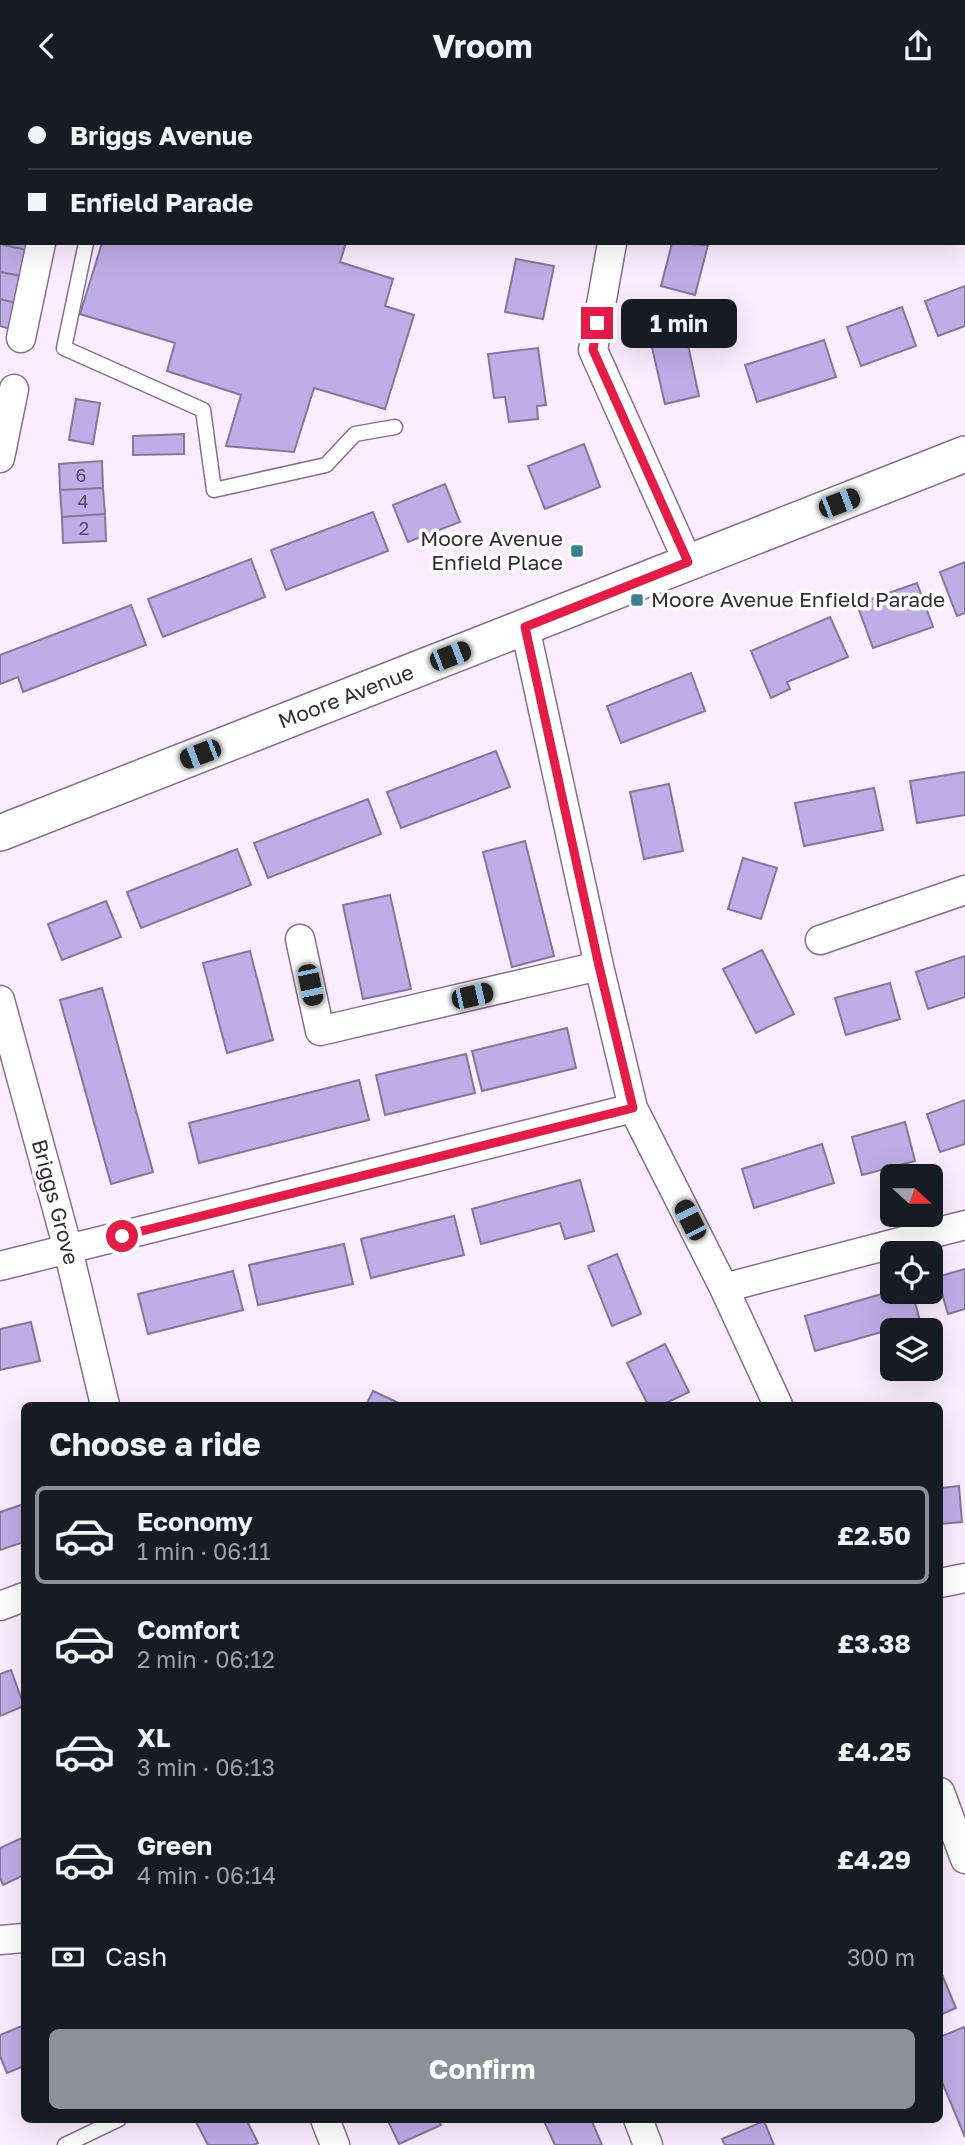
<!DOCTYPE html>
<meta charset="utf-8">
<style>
body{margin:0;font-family:"Golos Text",sans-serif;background:#20242c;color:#f1f3f6;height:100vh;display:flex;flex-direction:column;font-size:26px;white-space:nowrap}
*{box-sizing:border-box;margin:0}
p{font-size:23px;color:#9ea1a6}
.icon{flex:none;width:38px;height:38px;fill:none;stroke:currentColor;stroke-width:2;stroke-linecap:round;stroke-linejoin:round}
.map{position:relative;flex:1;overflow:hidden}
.side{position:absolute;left:21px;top:1311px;width:922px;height:721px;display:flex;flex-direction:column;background:#171b24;border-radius:10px;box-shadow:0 7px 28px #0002}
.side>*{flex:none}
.banner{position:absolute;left:0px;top:0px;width:966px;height:154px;box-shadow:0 7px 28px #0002;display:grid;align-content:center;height:154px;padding:0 28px;background:#171b24}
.needle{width:46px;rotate:111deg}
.fabs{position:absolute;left:880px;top:1073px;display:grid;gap:14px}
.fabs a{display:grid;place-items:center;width:63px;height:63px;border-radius:10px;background:#171b24;box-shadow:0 7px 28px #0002;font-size:35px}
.end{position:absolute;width:32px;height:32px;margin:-16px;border:9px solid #e11d48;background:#fff;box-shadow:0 0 0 4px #fff}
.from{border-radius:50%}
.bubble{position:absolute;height:49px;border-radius:10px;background:#171b24;box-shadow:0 7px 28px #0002;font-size:23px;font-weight:700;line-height:49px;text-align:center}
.car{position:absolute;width:21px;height:42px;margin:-21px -10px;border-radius:9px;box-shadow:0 0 5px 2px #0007;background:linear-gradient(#222 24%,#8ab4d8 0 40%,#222 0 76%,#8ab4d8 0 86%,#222 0)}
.banner b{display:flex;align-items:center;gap:24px;height:66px;font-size:26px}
.banner b+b{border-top:2px solid #363941}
.banner i{width:18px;height:18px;background:#f1f3f6}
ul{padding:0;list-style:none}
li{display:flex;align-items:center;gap:21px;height:98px;margin:0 14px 10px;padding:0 14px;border:4px solid transparent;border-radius:10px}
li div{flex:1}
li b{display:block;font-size:26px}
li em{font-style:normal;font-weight:700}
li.on{border-color:#8c9099}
li>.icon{width:63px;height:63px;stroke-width:1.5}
h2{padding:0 28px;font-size:32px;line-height:84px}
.pay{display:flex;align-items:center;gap:18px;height:77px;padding:0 28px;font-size:26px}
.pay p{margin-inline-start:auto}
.action{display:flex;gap:14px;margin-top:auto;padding:14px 28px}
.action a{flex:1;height:80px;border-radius:10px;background:#8c9099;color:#fff;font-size:28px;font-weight:700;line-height:80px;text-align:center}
header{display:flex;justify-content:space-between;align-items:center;height:91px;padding:0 28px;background:#171b24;font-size:32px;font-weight:700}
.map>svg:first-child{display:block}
</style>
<header><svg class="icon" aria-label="back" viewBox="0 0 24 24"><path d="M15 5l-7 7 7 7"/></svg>Vroom<svg class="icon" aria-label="share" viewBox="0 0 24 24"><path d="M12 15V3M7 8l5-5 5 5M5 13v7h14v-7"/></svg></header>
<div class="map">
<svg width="965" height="2054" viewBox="0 0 965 2054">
<rect width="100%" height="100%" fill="#fbecff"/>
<path fill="#bfade7" stroke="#827898" stroke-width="2" d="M0 0H63L62 2H2V8H0Z
M150 0H393L392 2H149Z
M698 0H734V2H697Z
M0 8H2V34H0Z
M0 71H2V99L0 98Z
M0 98 2 99V126H0Z
M2 133V152H29L27 159 0 153Z
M102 152H346L340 171 393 188 385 215 414 224 385 318 314 297 294 361 226 355 241 304 167 280 175 252 80 223Z
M672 152 708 154 695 204 661 195Z
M0 153 27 159 22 185 0 181Z
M516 168 554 175 543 228 505 221Z
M0 181 22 185 16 212 0 208Z
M965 195V235L938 245 925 210Z
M0 208 16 212 10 238 0 235Z
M902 216 916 255 861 275 847 236Z
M685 240 699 305 665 313 650 248Z
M824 249 836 286 757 311 745 274Z
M538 257 546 314 537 315 538 328 509 331 505 306 494 307 488 263Z
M76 308 100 312 93 353 69 349Z
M184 343V363L133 364V345Z
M584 353 600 396 545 418 528 375Z
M102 370 103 397 60 399 59 373Z
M445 393 460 431 408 451 393 414Z
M103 397 105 423 62 426 60 399Z
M373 421 388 460 286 499 271 459Z
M105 423 106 450 63 452 62 426Z
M251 468 265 506 163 546 148 508Z
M965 471V522L957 525 940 481Z
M917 492 933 536 873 557 857 513Z
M131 514 146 554 23 601 18 586 0 593V564Z
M830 526 848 566 787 591 790 598 771 607 751 560Z
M691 582 705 620 621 652 607 615Z
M496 660 510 696 401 737 387 701Z
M965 681V724L917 732 910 690Z
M669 693 683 760 644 768 630 701Z
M874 697 883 739 804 755 795 712Z
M368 708 381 743 268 787 254 752Z
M525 750 554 865 512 876 483 761Z
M237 758 251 794 141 837 127 801Z
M743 767 777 777 761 828 728 818Z
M390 804 411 898 363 908 343 814Z
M106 810 121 846 62 869 48 833Z
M762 859 794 923 756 942 723 878Z
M250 860 273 949 227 962 203 872Z
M965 865V906L928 918 916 881Z
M890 892 900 928 846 944 835 907Z
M102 897 153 1081 111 1093 60 909Z
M567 937 576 977 482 1000 472 960Z
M466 963 475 1002 385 1024 376 984Z
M359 989 369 1029 199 1072 189 1032Z
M965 1009V1053L940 1061 927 1023Z
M905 1031 915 1070 862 1084 852 1046Z
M822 1053 834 1092 754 1117 742 1078Z
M580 1089 594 1140 565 1148 560 1132 481 1153 472 1118Z
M454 1125 464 1164 371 1187 361 1148Z
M344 1153 353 1193 258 1214 249 1174Z
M617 1163 641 1223 612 1235 588 1175Z
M965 1178V1218L948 1223 937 1186Z
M233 1180 243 1219 148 1243 138 1203Z
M892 1200H912L920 1230 815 1260 805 1225Z
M31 1231 40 1270 0 1279V1238Z
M665 1253 689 1301 662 1314H648L627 1272Z
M373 1300 403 1314H366Z
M959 1395 962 1431 940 1433V1397Z
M24 1413V1451L0 1459V1421Z
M11 1579 24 1615 0 1625V1583Z
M24 1746V1784L3 1794 0 1787V1757Z
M940 1879 956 1917 940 1924Z
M24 1934V1975L7 1982 0 1965V1944Z
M964 1936 965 1939V2046L940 1986V1946Z
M202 2028H246L258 2052 254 2054H208L196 2031Z
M387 2028H438L441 2034 399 2053Z
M543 2028H591L602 2054H555Z
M764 2030 774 2054H725L722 2048Z"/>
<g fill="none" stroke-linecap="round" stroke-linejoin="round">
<g stroke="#866f8b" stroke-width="17">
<path id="service" d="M113 0 117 2V0
M432 2 433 0
M86 152 64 257 203 319 214 399 326 374 355 343 395 336
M65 2054 119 2028"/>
</g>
<g stroke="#866f8b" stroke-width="31">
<path id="minor" d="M74 2V0
M639 2V0
M888 2 890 0
M612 152 593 259 688 471
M21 247 41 152
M0 367 14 298
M525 536 599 875 633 1017 724 1197 778 1314
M300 848 320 940 599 875
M820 849 965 799
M0 909 68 1158 105 1314
M0 1175 633 1017
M724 1197 965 1134
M940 1492 965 1487
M0 1515 24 1506
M940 1701 965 1768
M0 1849 24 1847
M325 2028 335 2054
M638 2028 648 2054"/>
</g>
<g stroke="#866f8b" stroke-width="38">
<path id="tertiary" d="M0 742 965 363"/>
</g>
<use href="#service" stroke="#fff" stroke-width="14"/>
<use href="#minor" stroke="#fff" stroke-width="28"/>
<use href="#tertiary" stroke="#fff" stroke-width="35"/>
</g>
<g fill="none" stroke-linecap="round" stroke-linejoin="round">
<path stroke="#e11d48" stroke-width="9" d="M122 1145 633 1017 599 875 525 536 688 471 593 259 597 232"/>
</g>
<g fill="#3b808d" stroke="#fff" stroke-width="2.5">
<rect x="570" y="453" width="14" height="14" rx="3.5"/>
<rect x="630" y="502" width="14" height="14" rx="3.5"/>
</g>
<g text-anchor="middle" stroke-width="7" stroke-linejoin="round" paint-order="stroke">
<g font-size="18" fill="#584c64">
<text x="81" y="391">6</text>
<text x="83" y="417">4</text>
<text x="84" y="444">2</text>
</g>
<g font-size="21" fill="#362c38" stroke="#fff" text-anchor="end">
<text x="563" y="455">Moore Avenue<tspan x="563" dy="24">Enfield Place</tspan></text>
<text x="651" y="516" text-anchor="start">Moore Avenue Enfield Parade</text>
</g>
<g font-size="21" fill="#362c38" stroke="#fff">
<text transform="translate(346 606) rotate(-21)" y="7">Moore Avenue</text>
<text transform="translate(55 1111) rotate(75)" y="7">Briggs Grove</text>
</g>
</g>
</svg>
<div class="fabs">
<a><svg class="needle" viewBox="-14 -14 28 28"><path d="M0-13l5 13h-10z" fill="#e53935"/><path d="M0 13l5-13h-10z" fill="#9ea1a6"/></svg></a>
<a><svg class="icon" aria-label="locate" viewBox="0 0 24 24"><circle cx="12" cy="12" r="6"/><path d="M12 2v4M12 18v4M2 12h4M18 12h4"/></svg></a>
<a><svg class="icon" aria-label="layers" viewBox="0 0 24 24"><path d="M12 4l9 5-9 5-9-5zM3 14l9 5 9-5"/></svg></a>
</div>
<i class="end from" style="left:122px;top:1145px"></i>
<i class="end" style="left:597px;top:232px"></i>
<div class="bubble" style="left:621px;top:208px;width:116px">1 min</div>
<i class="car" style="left:839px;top:412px;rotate:69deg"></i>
<i class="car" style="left:450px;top:565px;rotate:69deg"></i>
<i class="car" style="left:200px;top:663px;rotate:249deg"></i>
<i class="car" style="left:310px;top:894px;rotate:168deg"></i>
<i class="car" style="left:472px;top:905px;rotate:77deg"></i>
<i class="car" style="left:690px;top:1129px;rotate:333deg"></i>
<div class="banner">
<b><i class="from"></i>Briggs Avenue</b>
<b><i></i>Enfield Parade</b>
</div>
<section class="side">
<h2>Choose a ride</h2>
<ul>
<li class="on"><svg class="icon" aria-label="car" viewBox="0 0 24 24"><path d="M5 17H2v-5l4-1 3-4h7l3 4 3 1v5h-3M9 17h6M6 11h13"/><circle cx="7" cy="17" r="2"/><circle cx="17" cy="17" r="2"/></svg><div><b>Economy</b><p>1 min · 06:11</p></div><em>£2.50</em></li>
<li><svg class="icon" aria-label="car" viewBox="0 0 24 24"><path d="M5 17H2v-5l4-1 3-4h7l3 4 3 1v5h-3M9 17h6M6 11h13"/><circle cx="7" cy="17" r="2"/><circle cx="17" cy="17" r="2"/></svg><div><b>Comfort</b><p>2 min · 06:12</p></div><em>£3.38</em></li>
<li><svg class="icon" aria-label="car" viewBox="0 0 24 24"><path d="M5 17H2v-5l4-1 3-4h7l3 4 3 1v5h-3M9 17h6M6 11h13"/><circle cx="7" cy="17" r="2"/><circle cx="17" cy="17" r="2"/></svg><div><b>XL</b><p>3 min · 06:13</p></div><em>£4.25</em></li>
<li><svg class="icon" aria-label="car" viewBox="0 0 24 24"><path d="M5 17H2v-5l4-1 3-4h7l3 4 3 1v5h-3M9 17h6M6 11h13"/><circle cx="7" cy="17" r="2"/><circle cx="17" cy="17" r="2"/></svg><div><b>Green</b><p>4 min · 06:14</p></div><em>£4.29</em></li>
</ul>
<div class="pay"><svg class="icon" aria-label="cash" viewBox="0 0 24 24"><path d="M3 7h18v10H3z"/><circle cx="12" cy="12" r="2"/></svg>Cash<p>300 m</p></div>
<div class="action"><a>Confirm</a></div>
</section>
</div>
